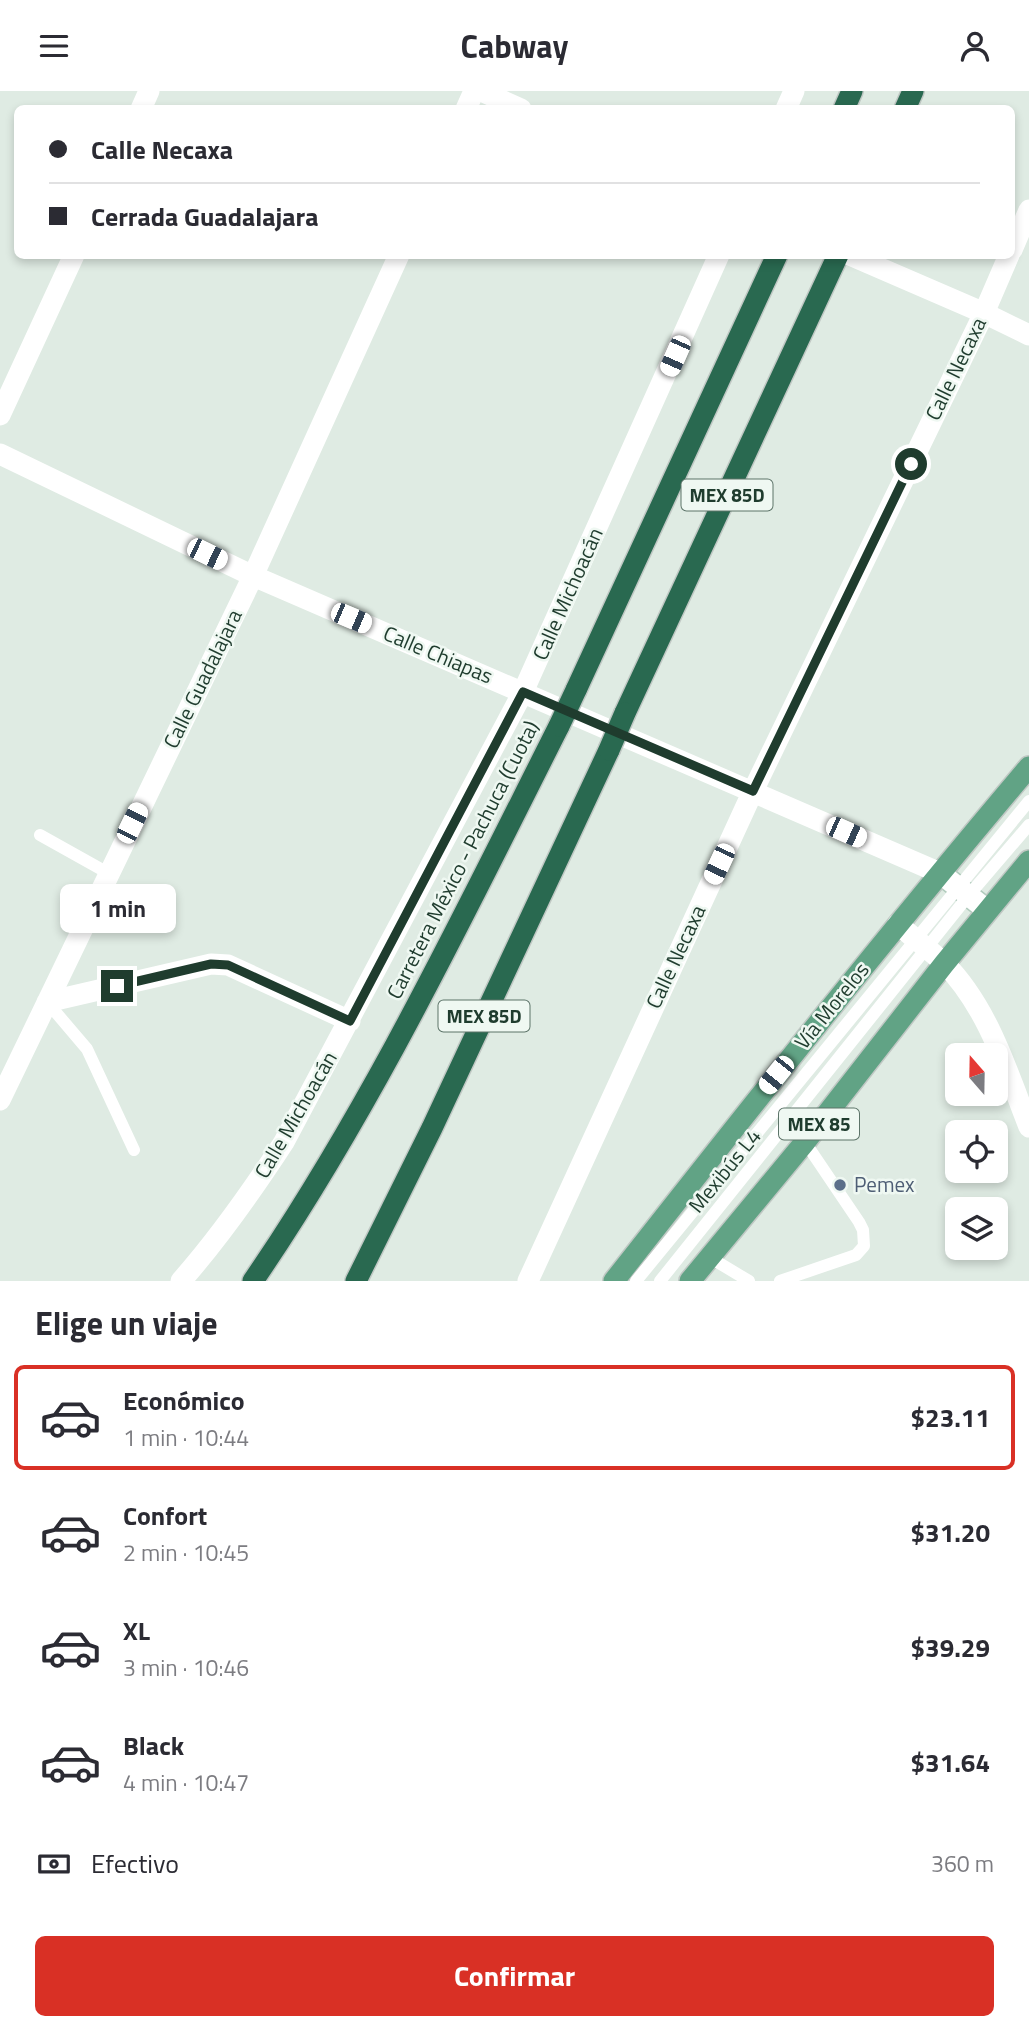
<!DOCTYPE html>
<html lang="es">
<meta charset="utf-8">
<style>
body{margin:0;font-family:"Titillium Web",sans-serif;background:#f2f2f3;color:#2b2b33;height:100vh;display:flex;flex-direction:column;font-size:26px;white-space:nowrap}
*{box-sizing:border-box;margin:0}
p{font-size:23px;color:#7c7c81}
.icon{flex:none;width:38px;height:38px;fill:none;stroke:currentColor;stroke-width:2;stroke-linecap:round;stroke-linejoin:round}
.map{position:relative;height:1190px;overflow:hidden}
.sheet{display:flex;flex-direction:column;background:#fff;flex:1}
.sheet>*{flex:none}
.top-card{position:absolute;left:14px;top:14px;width:1001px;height:154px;border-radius:10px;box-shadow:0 4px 10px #0003;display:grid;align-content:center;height:154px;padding:0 35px;background:#fff}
.needle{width:46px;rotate:340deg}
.tools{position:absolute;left:945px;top:952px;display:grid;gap:14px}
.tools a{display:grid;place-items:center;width:63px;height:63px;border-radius:10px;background:#fff;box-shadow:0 4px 10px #0003;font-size:35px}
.end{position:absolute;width:32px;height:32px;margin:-16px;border:9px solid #1f3c2e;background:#fff;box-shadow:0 0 0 4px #fff}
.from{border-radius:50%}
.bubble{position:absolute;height:49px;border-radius:10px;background:#fff;box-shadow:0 4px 10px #0003;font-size:23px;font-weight:700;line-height:49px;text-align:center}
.car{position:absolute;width:21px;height:42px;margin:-21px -10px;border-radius:9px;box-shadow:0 0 5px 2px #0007;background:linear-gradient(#fff 24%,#345 0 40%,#fff 0 76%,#345 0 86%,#fff 0)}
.top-card b{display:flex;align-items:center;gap:24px;height:66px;font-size:26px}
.top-card b+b{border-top:2px solid #e1e1e2}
.top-card i{width:18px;height:18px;background:#2b2b33}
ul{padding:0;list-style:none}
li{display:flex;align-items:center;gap:21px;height:105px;margin:0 14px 10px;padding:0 21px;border:4px solid transparent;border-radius:10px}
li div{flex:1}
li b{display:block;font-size:26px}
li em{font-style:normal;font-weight:700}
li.on{border-color:#d93025}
li>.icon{width:63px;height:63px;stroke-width:1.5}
h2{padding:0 35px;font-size:32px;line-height:84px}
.pay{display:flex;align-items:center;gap:18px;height:77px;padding:0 35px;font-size:26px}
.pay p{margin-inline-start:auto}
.primary-button{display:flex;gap:14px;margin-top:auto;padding:14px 35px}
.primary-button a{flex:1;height:80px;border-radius:10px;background:#d93025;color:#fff;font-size:28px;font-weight:700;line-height:80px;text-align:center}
header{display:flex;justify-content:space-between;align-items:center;height:91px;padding:0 35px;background:#fff;font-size:32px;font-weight:700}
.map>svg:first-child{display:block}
</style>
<header><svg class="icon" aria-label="menu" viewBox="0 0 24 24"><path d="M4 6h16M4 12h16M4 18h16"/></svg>Cabway<svg class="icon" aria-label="person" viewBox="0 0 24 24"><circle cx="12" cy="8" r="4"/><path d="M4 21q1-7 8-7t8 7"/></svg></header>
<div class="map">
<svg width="1029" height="1190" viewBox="0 0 1029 1190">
<rect width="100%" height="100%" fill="#dfebe3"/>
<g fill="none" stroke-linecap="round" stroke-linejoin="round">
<g stroke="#b1cbbd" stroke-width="24">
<path id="secondary" d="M940 782 987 819"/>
</g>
<g stroke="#c0c8c4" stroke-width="24">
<path id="primary" d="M614 1190C750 1017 887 844 1029 676
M690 1190 805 1051 944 873 1029 770"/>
</g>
<g stroke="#c0c8c4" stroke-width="24">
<path id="motorway" d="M844 18 852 0
M905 18 913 0
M576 599 777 164
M625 622 838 164
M253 1190C372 1016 464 823 559 635
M356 1190 432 1037 609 659"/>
</g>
<path stroke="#fff" stroke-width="12" d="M40 744 108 782
M47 911 87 958 134 1059
M709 1166 749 1190
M636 1190 1029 710
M660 1190 969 804 1029 734
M780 1190 856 1164 864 1155 863 1139 859 1131 805 1051"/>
<path stroke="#fff" stroke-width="21" d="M481 0 521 18
M141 18 149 0
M466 18 474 0
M786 18 794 0
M1012 159 1029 119
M850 164 984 222 1029 244
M0 324 74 164
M0 363 253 485 940 782
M898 833C913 847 930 859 944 872 988 916 1007 980 1029 1036
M47 911 211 873 228 874 350 930
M0 1009 253 485 399 164
M181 1190C220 1146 252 1100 284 1051L523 601 719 164
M528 1190 753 700 984 222 1009 164"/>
<use href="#secondary" stroke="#fff" stroke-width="21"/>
<use href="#primary" stroke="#61a385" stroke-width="21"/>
<use href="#motorway" stroke="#296950" stroke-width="21"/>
<g stroke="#c0c8c4" stroke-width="24" stroke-linecap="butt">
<path id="motorway-bridge" d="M559 635 576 599
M609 659 625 622"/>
</g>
<use href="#motorway-bridge" stroke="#296950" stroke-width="21"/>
</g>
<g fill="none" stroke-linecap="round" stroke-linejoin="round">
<path stroke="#1f3c2e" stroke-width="9" d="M117 895 211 873 228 874 350 930 523 601 753 700 911 373"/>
</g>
<circle fill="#5c6f8a" stroke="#eff8f2" stroke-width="2.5" cx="840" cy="1094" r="7"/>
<g text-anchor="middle" stroke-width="5" stroke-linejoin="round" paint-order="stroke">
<g fill="#eff8f2" stroke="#5d7469" stroke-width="2">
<rect x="681.5" y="388.5" width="91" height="31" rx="5"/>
<rect x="438.5" y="909.5" width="91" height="31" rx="5"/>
<rect x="779" y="1017.5" width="80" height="31" rx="5"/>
</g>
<g font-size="19" font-weight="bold" fill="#1f3c2e">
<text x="727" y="411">MEX 85D</text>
<text x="484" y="932">MEX 85D</text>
<text x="819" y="1040">MEX 85</text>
</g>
<g font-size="21" fill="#1f3c2e" stroke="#eff8f2">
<text transform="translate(956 278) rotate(-64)" y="7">Calle Necaxa</text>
<text transform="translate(568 503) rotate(-66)" y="7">Calle Michoacán</text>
<text transform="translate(438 564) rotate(23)" y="7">Calle Chiapas</text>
<text transform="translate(203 588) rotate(-64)" y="7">Calle Guadalajara</text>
<text transform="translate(463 769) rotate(-63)" y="7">Carretera México - Pachuca (Cuota)</text>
<text transform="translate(676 866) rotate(-65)" y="7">Calle Necaxa</text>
<text transform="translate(832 915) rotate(-51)" y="7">Vía Morelos</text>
<text transform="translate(296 1024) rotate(-60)" y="7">Calle Michoacán</text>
<text transform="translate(725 1080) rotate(-51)" y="7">Mexibús L4</text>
</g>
<g font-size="21" fill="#4e5e75" stroke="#eff8f2" text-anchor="start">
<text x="854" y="1101">Pemex</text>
</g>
</g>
</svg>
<div class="tools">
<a><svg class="needle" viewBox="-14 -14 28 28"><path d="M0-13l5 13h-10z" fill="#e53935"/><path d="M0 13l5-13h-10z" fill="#7c7c81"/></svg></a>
<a><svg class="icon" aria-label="locate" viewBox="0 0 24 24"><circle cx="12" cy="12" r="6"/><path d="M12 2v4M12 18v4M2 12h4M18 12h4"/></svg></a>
<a><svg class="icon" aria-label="layers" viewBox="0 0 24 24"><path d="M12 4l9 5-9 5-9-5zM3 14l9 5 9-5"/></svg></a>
</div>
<i class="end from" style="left:911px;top:373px"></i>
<i class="end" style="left:117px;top:895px"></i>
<div class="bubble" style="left:60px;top:793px;width:116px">1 min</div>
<i class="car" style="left:675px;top:265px;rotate:204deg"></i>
<i class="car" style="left:207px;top:463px;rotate:116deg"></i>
<i class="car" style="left:351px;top:527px;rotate:113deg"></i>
<i class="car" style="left:132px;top:732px;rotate:26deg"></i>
<i class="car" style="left:846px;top:741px;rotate:114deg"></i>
<i class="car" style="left:719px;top:773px;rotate:205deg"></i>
<i class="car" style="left:776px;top:984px;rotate:219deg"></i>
<div class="top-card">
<b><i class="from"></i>Calle Necaxa</b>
<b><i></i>Cerrada Guadalajara</b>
</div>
</div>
<section class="sheet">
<h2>Elige un viaje</h2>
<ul>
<li class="on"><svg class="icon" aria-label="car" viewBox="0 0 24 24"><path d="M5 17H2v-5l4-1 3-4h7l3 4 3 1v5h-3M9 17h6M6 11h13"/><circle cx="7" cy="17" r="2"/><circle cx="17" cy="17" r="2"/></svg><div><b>Económico</b><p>1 min · 10:44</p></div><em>$23.11</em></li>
<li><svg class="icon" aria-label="car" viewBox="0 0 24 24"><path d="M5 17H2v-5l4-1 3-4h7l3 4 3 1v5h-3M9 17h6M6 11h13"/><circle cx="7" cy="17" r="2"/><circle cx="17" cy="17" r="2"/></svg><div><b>Confort</b><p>2 min · 10:45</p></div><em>$31.20</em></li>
<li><svg class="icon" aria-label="car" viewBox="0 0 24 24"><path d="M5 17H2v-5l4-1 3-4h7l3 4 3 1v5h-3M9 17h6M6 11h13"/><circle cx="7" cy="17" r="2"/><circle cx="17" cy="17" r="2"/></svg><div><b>XL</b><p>3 min · 10:46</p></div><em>$39.29</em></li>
<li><svg class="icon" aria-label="car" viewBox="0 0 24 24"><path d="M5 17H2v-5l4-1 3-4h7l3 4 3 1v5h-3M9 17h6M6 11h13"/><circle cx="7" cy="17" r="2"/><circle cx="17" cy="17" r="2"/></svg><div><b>Black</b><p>4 min · 10:47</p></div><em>$31.64</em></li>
</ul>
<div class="pay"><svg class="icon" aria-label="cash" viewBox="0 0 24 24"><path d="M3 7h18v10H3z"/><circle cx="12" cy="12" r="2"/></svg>Efectivo<p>360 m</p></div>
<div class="primary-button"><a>Confirmar</a></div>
</section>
